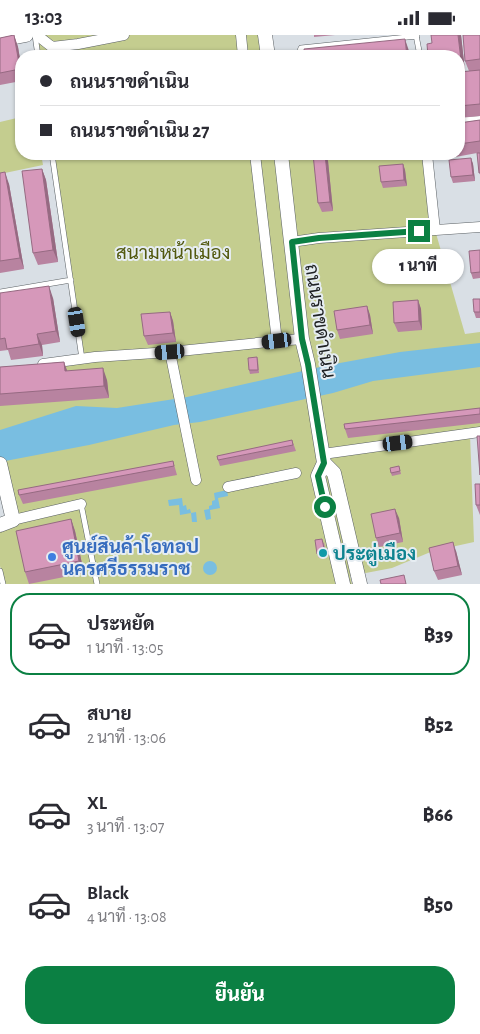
<!DOCTYPE html>
<html lang="th">
<meta charset="utf-8">
<style>
body{margin:0;font-family:"Alegreya Sans",Sarabun,sans-serif;background:#f2f2f3;color:#2b2b33;height:100vh;display:flex;flex-direction:column;font-size:19px;white-space:nowrap}
*{box-sizing:border-box;margin:0}
p{font-size:16px;color:#7c7c81}
.icon{flex:none;width:28px;height:28px;fill:none;stroke:currentColor;stroke-width:2;stroke-linecap:round;stroke-linejoin:round}
.map{position:relative;height:549px;overflow:hidden}
.panel{display:flex;flex-direction:column;background:#fff;flex:1}
.panel>*{flex:none}
.top-card{position:absolute;left:15px;top:15px;width:450px;height:110px;border-radius:20px;box-shadow:0 1px 4px #0004;display:grid;align-content:center;height:110px;padding:0 25px;background:#fff}
.end{position:absolute;width:22px;height:22px;margin:-11px;border:6px solid #0b8043;background:#fff;box-shadow:0 0 0 2px #fff}
.from{border-radius:50%}
.bubble{position:absolute;height:35px;border-radius:18px;background:#fff;box-shadow:0 1px 4px #0004;font-size:16px;font-weight:800;line-height:35px;text-align:center}
.car{position:absolute;width:15px;height:30px;margin:-15px -8px;border-radius:6px;box-shadow:0 0 4px 1px #0007;background:linear-gradient(#222 24%,#8ab4d8 0 40%,#222 0 76%,#8ab4d8 0 86%,#222 0)}
.top-card b{display:flex;align-items:center;gap:18px;height:48px;font-size:19px}
.top-card b+b{border-top:1px solid #e1e1e2}
.top-card i{width:12px;height:12px;background:#2b2b33}
ul{padding:9px 0 0;list-style:none}
li{display:flex;align-items:center;gap:15px;height:82px;margin:0 10px 8px;padding:0 15px;border:2px solid transparent;border-radius:20px}
li div{flex:1}
li b{display:block;font-size:19px}
li em{font-style:normal;font-weight:800}
li.current{border-color:#0b8043}
li>.icon{width:45px;height:45px;stroke-width:1.5}
.action{display:flex;gap:10px;margin-top:auto;padding:10px 25px}
.action a{flex:1;height:58px;border-radius:20px;background:#0b8043;color:#fff;font-size:20px;font-weight:800;line-height:58px;text-align:center}
.status{display:flex;justify-content:space-between;align-items:center;height:35px;padding:0 25px;background:#fff;direction:ltr}
.status svg{height:14px;fill:currentColor}
.map>svg:first-child{display:block}
</style>
<div class="status"><b>13:03</b><svg viewBox="0 0 49 12"><path d="M0 12V9h3v3zM5 12V6h3v6zM10 12V3h3v9zM15 12V0h3v12zM26 1h20v11H26zM47 4h2v5h-2z"/></svg></div>
<div class="map">
<svg width="480" height="549" viewBox="0 0 480 549">
<rect width="100%" height="100%" fill="#d9dfe5"/>
<path fill="#c4cd8f" d="M35 0H265L268 21H38Z
M21 82V119H41L43 130 0 139V87Z
M53 119H427L435 195 465 299 480 297V397L470 399 474 507 433 516 392 533 350 541 352 549H5L0 531V490L13 485 0 430V335L82 324Z"/>
<path fill="#79bee1" d="M480 308V332L373 346 333 358 200 387 174 390 89 410 0 427V395L76 371 117 373 187 362 329 330 400 317Z
M227 455 228 461 218 463 220 473 210 475 211 484 206 485 204 475 209 474V471L212 470V466L215 465 214 458Z
M182 463 183 471 186 470 187 475 190 474 191 478 196 477 197 487H192L191 478 180 480 179 470 169 471 168 465Z
M203 533a7 7 0 1 1 14 0a7 7 0 1 1-14 0Z"/>
<g fill="none" stroke-linecap="round" stroke-linejoin="round">
<g stroke="#5a6064" stroke-width="6">
<path id="lane" d="M35 0 38 21
M416 0 420 21
M298 21 301 13 417 1
M52 119 82 324
M0 257 71 245
M81 469 97 549
M0 536 3 549"/>
</g>
<g stroke="#5a6064" stroke-width="11">
<path id="street" d="M37 0 52 12 78 9 124 0
M241 0 243 21
M459 87 480 86
M255 119 277 306
M427 119 435 195
M291 207 319 203 480 192
M170 317 196 445
M43 329 95 322 170 317 277 306 302 304
M323 419 480 397
M228 452 296 438
M13 485 81 469"/>
</g>
<g stroke="#5a6064" stroke-width="15">
<path id="secondary" d="M265 0 268 21
M0 5 26 0
M281 119 302 304 308 329 324 428 334 438 360 549
M324 428 318 441 343 549
M0 429 13 485 0 490"/>
</g>
<use href="#lane" stroke="#fff" stroke-width="5"/>
<use href="#street" stroke="#fff" stroke-width="10"/>
<use href="#secondary" stroke="#fff" stroke-width="14"/>
</g>
<path fill="#b883a0" d="M14 0 18 12 21 30V46L0 50V3Z
M314 0H335L314 2Z
M461 0 465 36 459 37V21L432 8Z
M480 0V81L459 83V37L469 36 465 26Z
M480 85V140L477 118 450 123 448 119H459V88Z
M313 119H325L328 126 333 176 322 177 318 168Z
M471 123 473 129 475 146 453 148 451 142Z
M403 129 405 135 407 151 383 153 381 147Z
M42 134 46 145 58 227 38 230 33 218Z
M0 138 9 149 24 234 0 238Z
M480 215V243L473 244 471 238Z
M0 258 53 263 60 307 42 310 43 321 11 325 8 315 0 316Z
M480 264V283H476L474 277Z
M418 265 421 274 422 295 398 297 394 288Z
M367 271 370 280 373 299 340 304 337 295Z
M170 277 173 286 176 307 148 310 144 301Z
M257 322 258 325 259 338 250 339 249 335Z
M64 327 67 336 107 345 109 363 0 371V332Z
M480 373V388L348 403 345 394Z
M292 405 296 416 220 431 218 425Z
M173 426 177 440 23 469 19 460Z
M400 435 401 439 392 441 391 438Z
M480 449V480L476 470Z
M399 483 403 507 379 512 376 503Z
M71 484 75 496 84 538 29 549 25 537Z
M324 507 326 521 319 523 317 519Z
M456 516 462 540 438 545 434 536Z"/>
<path fill="#966a82" d="M14 0 18 12 21 30V38Z
M458 0H461L465 36 461 25Z
M405 4 409 16 410 21H407Z
M325 119 328 126 333 176 330 167Z
M471 123 473 129 475 146 473 140Z
M403 129 405 135 407 151 404 145Z
M42 134 46 145 58 227 53 215Z
M5 137 9 149 24 234 20 223Z
M49 251 53 263 60 307 56 296Z
M418 265 421 274 422 295 419 286Z
M367 271 370 280 373 299 370 290Z
M170 277 173 286 176 307 173 298Z
M37 299 42 310 43 321 39 309Z
M64 327 68 338 65 336Z
M103 333 107 345 109 363 104 351Z
M395 474 399 483 403 507 400 498Z
M71 484 75 496 84 538 79 526Z
M453 507 456 516 462 540 458 531Z"/>
<path fill="#d698ba" stroke="#966a82" d="M14 0 20 34 0 38V3Z
M431 0H458L461 25H459V21H428L427 9 432 8Z
M463 0H480V24L465 26Z
M405 4 407 21H305L304 14Z
M480 35V69L459 71V37Z
M480 85V106L459 109V88Z
M477 118H480V138H479Z
M313 119H325L330 167 318 168Z
M471 123 473 140 451 142 449 125Z
M403 129 404 145 381 147 379 131Z
M42 134 53 215 33 218 22 136Z
M5 137 20 223 0 226V138Z
M480 215V237L471 238 469 216Z
M49 251 56 296 37 299 39 309 7 314 5 303 0 304V258Z
M473 264H480V277H474Z
M418 265 419 286 394 288 393 267Z
M367 271 370 290 337 295 334 276Z
M170 277 173 298 144 301 141 279Z
M257 322 258 335H249L248 323Z
M64 327 65 336 103 333 104 351 0 359V332Z
M480 373V379L345 394 344 389Z
M477 401H480V440Z
M292 405 293 410 218 425 217 421Z
M173 426 174 431 19 460 18 455Z
M399 431 400 436 391 438 390 433Z
M475 449H480V470H476Z
M395 474 400 498 376 503 371 479Z
M71 484 79 526 25 537 16 496Z
M322 504 325 518 317 519 315 505Z
M453 507 458 531 434 536 429 513Z
M404 540 406 549H381L380 545Z"/>
<g fill="none" stroke-linecap="round" stroke-linejoin="round">
<path stroke="#0b8043" stroke-width="6" d="M325 472 318 441 324 428 308 329 302 304 292 207 319 203 419 196"/>
</g>
<circle fill="#0f9aa8" stroke="#e6edf2" stroke-width="2" cx="323" cy="518" r="5"/>
<circle fill="#3f7fe0" stroke="#e6edf2" stroke-width="2" cx="52" cy="522" r="5"/>
<g text-anchor="middle" stroke-width="4" stroke-linejoin="round" paint-order="stroke">
<g font-size="19" fill="#52590f" stroke="#e6edf2">
<text x="173" y="224">สนามหน้าเมือง</text>
</g>
<g font-size="19" fill="#202224" stroke="#e6edf2">
<text transform="translate(321 286) rotate(81)" y="7">ถนนราขดำเนิน</text>
</g>
<g font-size="19" font-weight="bold" fill="#366cbe" stroke="#e6edf2" text-anchor="start">
<text x="62" y="518">ศูนย์สินค้าโอทอป<tspan x="62" dy="22">นครศรีธรรมราช</tspan></text>
</g>
<g font-size="19" font-weight="bold" fill="#0d838f" stroke="#e6edf2" text-anchor="start">
<text x="333" y="525">ประตู่เมือง</text>
</g>
</g>
</svg>
<i class="end from" style="left:325px;top:472px"></i>
<i class="end" style="left:419px;top:196px"></i>
<div class="bubble" style="left:372px;top:214px;width:92px">1 นาที</div>
<i class="car" style="left:77px;top:287px;rotate:171deg"></i>
<i class="car" style="left:277px;top:306px;rotate:263deg"></i>
<i class="car" style="left:170px;top:317px;rotate:266deg"></i>
<i class="car" style="left:398px;top:408px;rotate:83deg"></i>
<div class="top-card">
<b><i class="from"></i>ถนนราขดำเนิน</b>
<b><i></i>ถนนราขดำเนิน 27</b>
</div>
</div>
<section class="panel">
<ul>
<li class="current"><svg class="icon" aria-label="car" viewBox="0 0 24 24"><path d="M5 17H2v-5l4-1 3-4h7l3 4 3 1v5h-3M9 17h6M6 11h13"/><circle cx="7" cy="17" r="2"/><circle cx="17" cy="17" r="2"/></svg><div><b>ประหยัด</b><p>1 นาที · 13:05</p></div><em>฿39</em></li>
<li><svg class="icon" aria-label="car" viewBox="0 0 24 24"><path d="M5 17H2v-5l4-1 3-4h7l3 4 3 1v5h-3M9 17h6M6 11h13"/><circle cx="7" cy="17" r="2"/><circle cx="17" cy="17" r="2"/></svg><div><b>สบาย</b><p>2 นาที · 13:06</p></div><em>฿52</em></li>
<li><svg class="icon" aria-label="car" viewBox="0 0 24 24"><path d="M5 17H2v-5l4-1 3-4h7l3 4 3 1v5h-3M9 17h6M6 11h13"/><circle cx="7" cy="17" r="2"/><circle cx="17" cy="17" r="2"/></svg><div><b>XL</b><p>3 นาที · 13:07</p></div><em>฿66</em></li>
<li><svg class="icon" aria-label="car" viewBox="0 0 24 24"><path d="M5 17H2v-5l4-1 3-4h7l3 4 3 1v5h-3M9 17h6M6 11h13"/><circle cx="7" cy="17" r="2"/><circle cx="17" cy="17" r="2"/></svg><div><b>Black</b><p>4 นาที · 13:08</p></div><em>฿50</em></li>
</ul>
<div class="action"><a>ยืนยัน</a></div>
</section>
